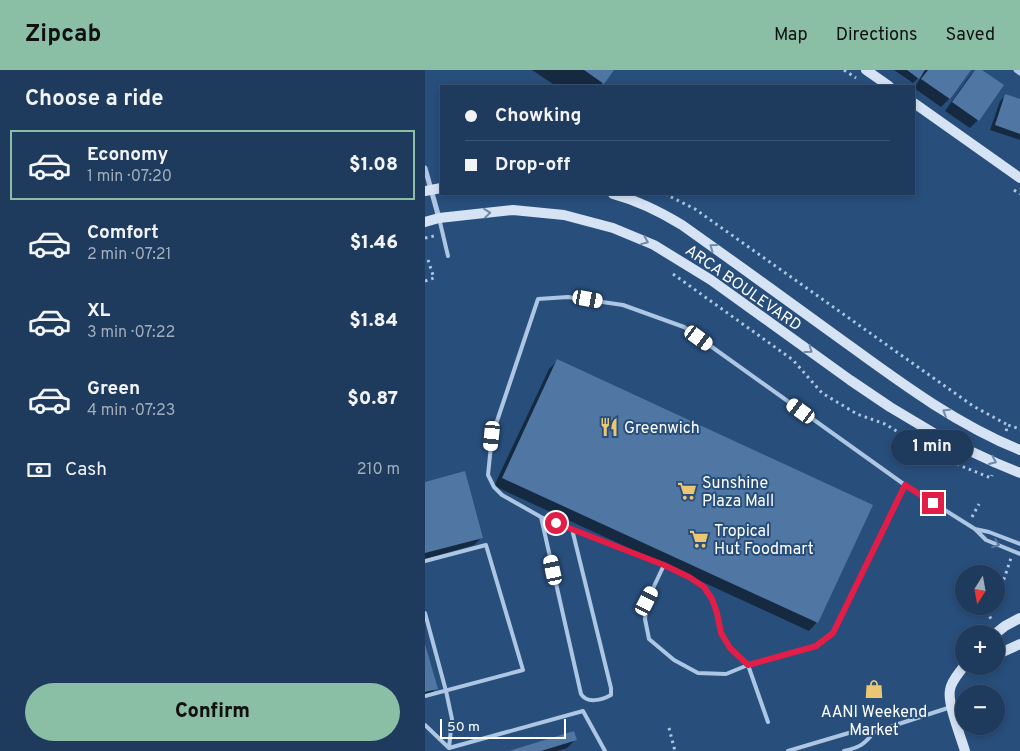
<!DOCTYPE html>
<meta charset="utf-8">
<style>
body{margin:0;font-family:Overpass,sans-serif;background:#264162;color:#f1f3f6;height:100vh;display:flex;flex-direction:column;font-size:19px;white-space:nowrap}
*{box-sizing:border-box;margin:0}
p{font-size:16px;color:#a1adbb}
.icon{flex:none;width:28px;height:28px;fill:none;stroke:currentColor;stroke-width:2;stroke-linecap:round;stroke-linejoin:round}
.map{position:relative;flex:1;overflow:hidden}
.sheet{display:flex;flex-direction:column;background:#1e3a5c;width:425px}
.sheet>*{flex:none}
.top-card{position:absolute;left:15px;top:15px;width:475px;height:110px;border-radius:0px;box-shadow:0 2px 8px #0003,0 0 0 1px #3c5472;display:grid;align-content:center;height:110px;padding:0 25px;background:#1e3a5c}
.needle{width:32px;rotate:191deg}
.buttons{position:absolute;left:530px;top:495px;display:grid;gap:10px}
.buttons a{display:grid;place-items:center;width:50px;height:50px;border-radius:50%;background:#1e3a5c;box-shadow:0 2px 8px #0003,0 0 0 1px #3c5472;font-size:25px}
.scale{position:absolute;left:15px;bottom:12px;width:126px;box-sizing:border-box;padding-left:5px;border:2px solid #fff;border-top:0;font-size:14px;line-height:18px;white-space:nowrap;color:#fff;-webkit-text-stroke:4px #284e7b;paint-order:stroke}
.end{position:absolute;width:22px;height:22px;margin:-11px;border:6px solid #e11d48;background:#fff;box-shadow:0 0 0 2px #fff}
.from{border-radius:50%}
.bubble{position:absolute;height:35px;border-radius:18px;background:#1e3a5c;box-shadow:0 2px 8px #0003,0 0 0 1px #3c5472;font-size:16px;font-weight:800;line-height:35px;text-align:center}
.car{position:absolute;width:15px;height:30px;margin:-15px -8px;border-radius:6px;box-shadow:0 0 4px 1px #0007;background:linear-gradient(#fff 24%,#345 0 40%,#fff 0 76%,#345 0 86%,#fff 0)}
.top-card b{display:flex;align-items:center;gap:18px;height:48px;font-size:19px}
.top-card b+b{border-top:1px solid #3c5472}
.top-card i{width:12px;height:12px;background:#f1f3f6}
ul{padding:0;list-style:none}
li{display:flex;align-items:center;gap:15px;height:70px;margin:0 10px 8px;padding:0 15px;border:2px solid transparent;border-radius:0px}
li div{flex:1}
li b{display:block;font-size:19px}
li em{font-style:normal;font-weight:800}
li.active{border-color:#8abfa5}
li>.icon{width:45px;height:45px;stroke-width:1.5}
h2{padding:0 25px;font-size:22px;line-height:60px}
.pay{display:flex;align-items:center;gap:12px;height:55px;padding:0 25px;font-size:19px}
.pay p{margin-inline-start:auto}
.cta{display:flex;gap:10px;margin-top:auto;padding:10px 25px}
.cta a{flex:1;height:58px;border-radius:30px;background:#8abfa5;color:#111;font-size:20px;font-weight:800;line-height:58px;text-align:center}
header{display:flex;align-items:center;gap:30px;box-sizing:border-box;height:70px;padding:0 25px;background:#8abfa5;color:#111}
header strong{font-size:24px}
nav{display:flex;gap:28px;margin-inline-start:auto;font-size:18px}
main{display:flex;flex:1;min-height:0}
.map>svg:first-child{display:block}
</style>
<header>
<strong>Zipcab</strong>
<nav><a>Map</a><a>Directions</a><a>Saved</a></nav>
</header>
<main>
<section class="sheet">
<h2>Choose a ride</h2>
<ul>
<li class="active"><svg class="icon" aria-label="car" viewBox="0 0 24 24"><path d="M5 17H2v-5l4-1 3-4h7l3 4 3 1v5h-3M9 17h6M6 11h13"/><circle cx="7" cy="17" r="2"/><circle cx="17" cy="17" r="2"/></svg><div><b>Economy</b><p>1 min · 07:20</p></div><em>$1.08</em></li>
<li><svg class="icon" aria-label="car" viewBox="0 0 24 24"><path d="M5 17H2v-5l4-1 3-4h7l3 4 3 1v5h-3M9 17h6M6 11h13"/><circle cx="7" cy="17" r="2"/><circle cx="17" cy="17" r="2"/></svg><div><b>Comfort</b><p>2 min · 07:21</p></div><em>$1.46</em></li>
<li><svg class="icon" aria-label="car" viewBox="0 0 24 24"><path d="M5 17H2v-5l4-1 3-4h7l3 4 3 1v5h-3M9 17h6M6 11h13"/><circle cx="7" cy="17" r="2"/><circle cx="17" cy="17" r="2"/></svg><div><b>XL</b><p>3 min · 07:22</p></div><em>$1.84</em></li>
<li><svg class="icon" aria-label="car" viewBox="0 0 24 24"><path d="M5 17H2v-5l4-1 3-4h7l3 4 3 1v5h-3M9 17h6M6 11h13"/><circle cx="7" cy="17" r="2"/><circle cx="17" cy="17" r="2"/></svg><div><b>Green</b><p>4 min · 07:23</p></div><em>$0.87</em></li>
</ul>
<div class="pay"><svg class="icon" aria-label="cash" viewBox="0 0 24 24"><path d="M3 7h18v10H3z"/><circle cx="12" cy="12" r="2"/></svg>Cash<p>210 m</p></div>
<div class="cta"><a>Confirm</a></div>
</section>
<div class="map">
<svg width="595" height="681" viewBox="0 0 595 681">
<rect width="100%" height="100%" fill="#284e7b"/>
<path fill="#0007" d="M107 0H187L175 16H131Z
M469 0H544L524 29 516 37 489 18 498 4H497L488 13Z
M550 0H555L553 50 545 58 520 41 544 7Z
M581 25 595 30V70L565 60 575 31Z
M132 291 446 435 392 552 384 561 69 416 124 299Z
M0 413 57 467 49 475 0 489Z
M0 577 11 618 3 627H0Z
M150 670 142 678 132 681H86Z"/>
<path fill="#5077a4" d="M159 0H189L179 14Z
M482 0H500L494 9Z
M503 0H546L525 29 496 9Z
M550 0H557L579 15 554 51 527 32Z
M580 24 595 29V64L570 55Z
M132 289 448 435 393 553 77 408Z
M40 401 58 468 0 483V412Z
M0 574 13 619 0 622Z
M149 661 152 670 116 681H84Z"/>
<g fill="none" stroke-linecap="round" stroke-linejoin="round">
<path stroke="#acc6e4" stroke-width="3" stroke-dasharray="2.5 4" stroke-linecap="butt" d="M419 0 431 8
M589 120 595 124
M240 124 270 139 548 336 583 355
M0 168 9 166
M248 204 368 290 397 323 432 344 460 354 514 387 566 408 567 405
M0 211 9 208 3 190
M581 361 583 355 595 359
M547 447 554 434
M571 520 579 509 586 488
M559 536 558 537 567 550
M244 658 250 681"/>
<path stroke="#acc6e4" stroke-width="4" d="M14 148 23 186
M116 447 156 624C162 634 177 630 186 625V618L147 459
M550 459 564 462 595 474
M0 491 61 475 98 600 0 626
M239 495 222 531 220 549 224 569 249 590 273 603 301 604 323 595 391 576 408 563 480 415
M0 543 21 621 27 649 24 678
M343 652 323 595 305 578 296 563 292 543 287 529 279 517 264 507 239 495 116 447 77 425 69 417 63 405 67 366 113 229 143 227 198 235 259 257 480 415 550 459 561 470 595 484
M0 655 24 678
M24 678 158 641 180 681
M363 681 427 662H449L526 637
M419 681C435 677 439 675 449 662"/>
<path stroke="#acc6e4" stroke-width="5" d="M591 0 595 3
M0 98 14 148"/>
<path stroke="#d5e3f4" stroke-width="10" d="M441 0 464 16
M489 33 595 108
M0 121 16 118
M188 124C214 131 234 141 257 155 312 194 366 233 421 273 476 313 531 354 595 380
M0 152 14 148 88 140 139 145 188 158 229 175 286 210 425 310 465 337 517 368 571 393 595 403
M570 564 580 556 595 548
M571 585 595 574
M539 596C534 603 526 611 525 620 522 633 536 667 540 681"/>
</g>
<defs><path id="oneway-chevron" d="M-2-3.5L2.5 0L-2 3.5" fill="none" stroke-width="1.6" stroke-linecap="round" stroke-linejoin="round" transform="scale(1.25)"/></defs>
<g stroke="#6d8aab">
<use href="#oneway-chevron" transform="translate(62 143) rotate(-6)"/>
<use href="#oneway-chevron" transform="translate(220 171) rotate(22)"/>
<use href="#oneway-chevron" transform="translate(288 177) rotate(-144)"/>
<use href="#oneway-chevron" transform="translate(384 280) rotate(36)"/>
<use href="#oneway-chevron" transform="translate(521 342) rotate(-149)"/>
<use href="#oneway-chevron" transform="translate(568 391) rotate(24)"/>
</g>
<use stroke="#5678a0" href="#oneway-chevron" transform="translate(571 474) rotate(21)"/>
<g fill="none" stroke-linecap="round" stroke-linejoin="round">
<path stroke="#e11d48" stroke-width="6" d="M131 453 239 495 264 507 279 517 287 529 292 543 296 563 305 578 323 595 391 576 408 563 480 415 508 433"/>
</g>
<defs>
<g id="restaurant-bare" transform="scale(1.5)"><path d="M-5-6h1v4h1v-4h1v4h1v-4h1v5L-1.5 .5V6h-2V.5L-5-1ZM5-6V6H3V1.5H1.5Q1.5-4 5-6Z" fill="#ebc673" stroke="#284e7b" stroke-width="2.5" paint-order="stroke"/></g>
<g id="supermarket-bare" transform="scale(1.5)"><path d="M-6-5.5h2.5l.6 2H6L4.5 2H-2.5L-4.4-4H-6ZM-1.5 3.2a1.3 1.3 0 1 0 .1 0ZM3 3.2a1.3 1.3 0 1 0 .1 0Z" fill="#ebc673" stroke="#284e7b" stroke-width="2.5" paint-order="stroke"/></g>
<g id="shop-bare" transform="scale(1.5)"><path d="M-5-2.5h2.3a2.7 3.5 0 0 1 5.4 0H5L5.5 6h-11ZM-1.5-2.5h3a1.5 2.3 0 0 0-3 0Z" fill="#ebc673" stroke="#284e7b" stroke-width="2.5" paint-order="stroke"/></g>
</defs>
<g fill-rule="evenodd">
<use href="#restaurant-bare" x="184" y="357"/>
<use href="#supermarket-bare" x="262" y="421"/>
<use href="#supermarket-bare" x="274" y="469"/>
<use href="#shop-bare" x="449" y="619"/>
</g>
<g text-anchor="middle" stroke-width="4" stroke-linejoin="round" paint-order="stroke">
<g font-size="16" fill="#fff" stroke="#284e7b">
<text transform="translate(319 217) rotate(35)" y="6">ARCA BOULEVARD</text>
</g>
<g font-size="16" fill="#fff" stroke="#284e7b" text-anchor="start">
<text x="199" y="363">Greenwich</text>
<text x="277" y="418">Sunshine<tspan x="277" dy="18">Plaza Mall</tspan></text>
<text x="289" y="466">Tropical<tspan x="289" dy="18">Hut Foodmart</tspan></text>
<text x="449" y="647" text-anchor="middle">AANI Weekend<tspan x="449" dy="18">Market</tspan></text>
</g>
</g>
</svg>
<div class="buttons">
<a><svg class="needle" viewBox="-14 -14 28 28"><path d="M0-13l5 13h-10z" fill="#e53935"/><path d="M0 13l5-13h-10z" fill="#a1adbb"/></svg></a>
<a>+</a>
<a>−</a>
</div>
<div class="scale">50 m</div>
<i class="end from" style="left:131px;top:453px"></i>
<i class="end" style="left:508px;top:433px"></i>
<div class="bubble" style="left:466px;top:360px;width:82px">1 min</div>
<i class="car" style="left:163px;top:229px;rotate:100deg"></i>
<i class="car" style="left:274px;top:268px;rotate:126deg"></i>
<i class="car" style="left:376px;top:341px;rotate:306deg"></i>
<i class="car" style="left:67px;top:366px;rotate:186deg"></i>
<i class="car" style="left:128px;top:500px;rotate:348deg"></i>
<i class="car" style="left:222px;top:531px;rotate:27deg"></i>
<div class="top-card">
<b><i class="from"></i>Chowking</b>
<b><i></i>Drop-off</b>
</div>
</div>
</main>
